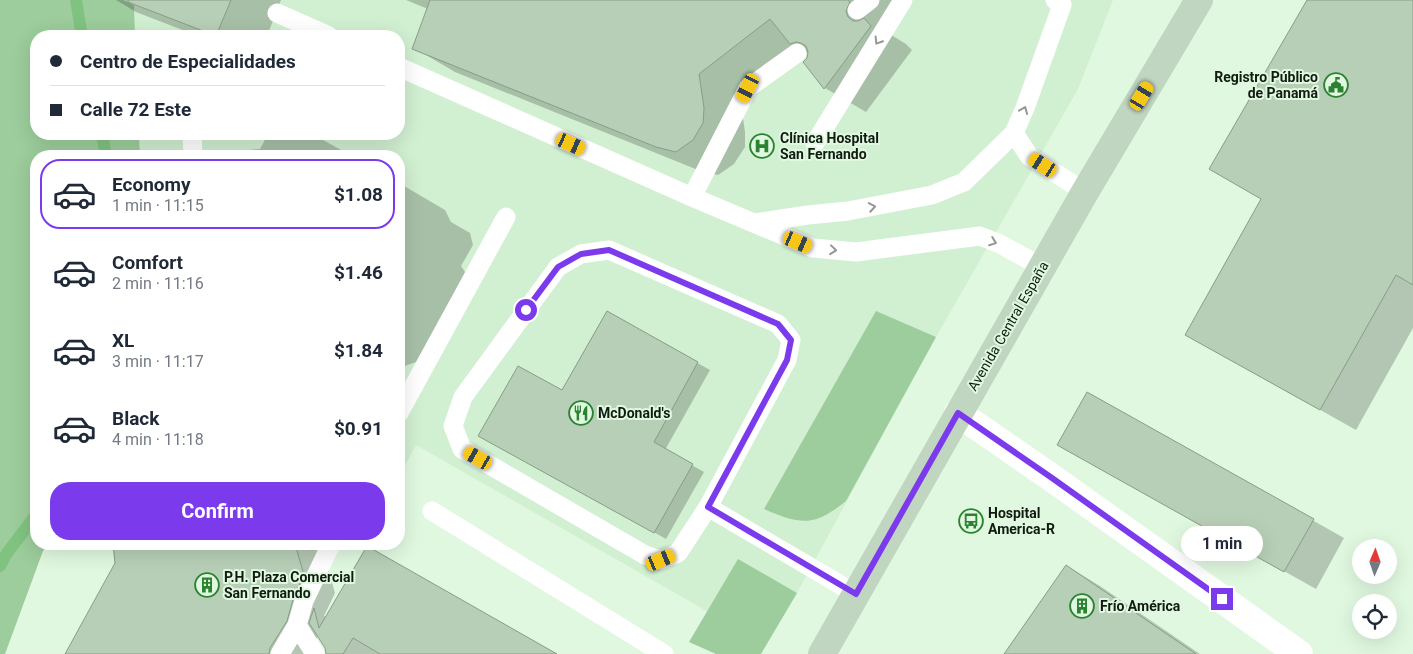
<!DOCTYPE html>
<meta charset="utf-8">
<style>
body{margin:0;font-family:Roboto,sans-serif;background:#f6f6f7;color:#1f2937;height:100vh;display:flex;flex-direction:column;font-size:19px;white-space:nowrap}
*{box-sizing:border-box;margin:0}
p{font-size:16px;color:#747a83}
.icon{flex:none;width:28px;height:28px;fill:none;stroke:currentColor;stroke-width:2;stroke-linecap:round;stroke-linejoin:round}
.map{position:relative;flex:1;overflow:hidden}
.panel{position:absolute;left:30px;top:150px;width:375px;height:400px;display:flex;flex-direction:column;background:#fff;border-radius:20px;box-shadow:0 5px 20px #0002}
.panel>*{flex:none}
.hud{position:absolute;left:30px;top:30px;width:375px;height:110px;border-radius:20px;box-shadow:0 5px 20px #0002;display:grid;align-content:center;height:110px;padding:0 20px;background:#fff}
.needle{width:32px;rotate:2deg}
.fabs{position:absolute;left:1352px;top:539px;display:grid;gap:10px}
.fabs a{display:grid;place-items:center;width:45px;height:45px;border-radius:50%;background:#fff;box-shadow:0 5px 20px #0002;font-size:25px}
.end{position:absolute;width:22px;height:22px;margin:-11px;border:6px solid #7c3aed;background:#fff;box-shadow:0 0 0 2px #fff}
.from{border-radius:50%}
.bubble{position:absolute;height:35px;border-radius:18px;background:#fff;box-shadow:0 5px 20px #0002;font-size:16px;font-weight:700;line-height:35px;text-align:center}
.car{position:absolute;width:15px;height:30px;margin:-15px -8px;border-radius:6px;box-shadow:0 0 4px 1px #0007;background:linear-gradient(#f5c518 24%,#345 0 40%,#f5c518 0 76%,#345 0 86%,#f5c518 0)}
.hud b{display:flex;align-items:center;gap:18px;height:48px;font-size:19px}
.hud b+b{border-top:1px solid #e0e1e3}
.hud i{width:12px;height:12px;background:#1f2937}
ul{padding:9px 0 0;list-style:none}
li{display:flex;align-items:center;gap:15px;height:70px;margin:0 10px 8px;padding:0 10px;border:2px solid transparent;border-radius:20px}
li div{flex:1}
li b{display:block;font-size:19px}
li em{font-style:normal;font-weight:700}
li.on{border-color:#7c3aed}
li>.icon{width:45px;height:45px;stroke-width:1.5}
.action{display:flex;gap:10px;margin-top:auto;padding:10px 20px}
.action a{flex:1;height:58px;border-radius:20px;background:#7c3aed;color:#fff;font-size:20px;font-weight:700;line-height:58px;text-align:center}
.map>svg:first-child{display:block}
</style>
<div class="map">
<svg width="1413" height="654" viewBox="0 0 1413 654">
<rect width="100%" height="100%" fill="#e0f8e0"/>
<path fill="#d1efd1" d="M123 0H1113L1078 89 936 337 797 593 766 645 416 445 399 477V156H140L139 134H399V36H135L134 5Z"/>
<path fill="#9dcd9c" d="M0 0H123L134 5 135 36H36V134H139L140 156H36V544H48L43 551 5 654H0Z
M876 311 936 337 846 501C814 527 801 525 764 509Z
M738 559 797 593 761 654H716L689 642Z"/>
<path fill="#0003" d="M116 0H281L267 36H198L136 12Z
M406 0H909L888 33 906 44 912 50 866 112 825 88 805 62 809 54 802 50 740 98 745 132V147L734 164 718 175 698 170 455 72 414 48 428 9Z
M1308 0H1413V328L1356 430 1222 355 1263 199Z
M268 134H296L304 138 314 135 352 156H244L248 150 260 149Z
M399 183 445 210 451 222 470 233 473 245 461 266 467 275 416 362 402 367 399 372Z
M607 313 710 370 665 450 704 472 666 539 480 435 562 392Z
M1088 393 1344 538 1316 589 1090 462Z
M118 544H321L335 593 324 616 327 617 554 654H327L326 648 318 636 308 654H66L116 563 115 550Z
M1067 566 1100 586 1200 654H1006Z"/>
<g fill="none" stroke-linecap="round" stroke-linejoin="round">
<path stroke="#80c380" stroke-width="12" d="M76 0 82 36
M102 134 106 156
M0 566 7 553 36 515"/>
</g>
<path fill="#b8cfb7" stroke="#879d86" d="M128 0H231L216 36 128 2Z
M430 0H848L850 2 846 11 848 17 853 21H858L864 18 871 26 824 89 803 62 807 58 808 52 806 46 801 43 796 42 790 44 770 19 699 74 704 108 703 123 693 140 676 152 656 147 412 49Z
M1307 0H1413V285L1396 275 1320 410 1185 335 1261 199 1209 169Z
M607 311 698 362 654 442 693 464 654 533 478 436 518 366 562 390Z
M1087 392 1314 519 1284 572 1057 445Z
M113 544H295L304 575 294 596 287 621 270 648 269 654H65L115 563Z
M367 546 557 654H380L353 638 343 654H326L325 648 309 623 314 608 319 628Z
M1066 565 1196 654H1004Z"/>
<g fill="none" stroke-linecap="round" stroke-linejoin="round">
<path stroke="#fff" stroke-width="19" d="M1055 0 1062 5 1025 108 1014 133 1029 156 1085 192
M857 10 870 0
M277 13 329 36
M399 67 692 197 813 248 856 252 980 236 1000 244 1042 267
M192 134 193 156
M815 143 903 0
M692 197 748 88 797 53
M754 223 808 215 848 211 932 195 964 182 1014 133
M609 250 778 324 791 340 787 360 708 507 678 553 661 560 645 555 462 449 453 426 463 397 558 267 581 254Z
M399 413 506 217
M708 507 856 594
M432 511 664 654
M297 625 315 654
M280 654 297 625 304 601 331 544"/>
<path stroke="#fff" stroke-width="28" d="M958 413 1052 478 1299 654"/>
<path stroke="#c0d6c1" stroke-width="28" d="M822 654 1085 192 1199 0"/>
</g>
<defs><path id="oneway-chevron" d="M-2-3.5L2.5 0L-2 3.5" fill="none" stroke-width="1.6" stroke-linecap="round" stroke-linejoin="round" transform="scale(1.25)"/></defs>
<g stroke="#949894">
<use href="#oneway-chevron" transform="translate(878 41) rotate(122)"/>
<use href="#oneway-chevron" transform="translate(1024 110) rotate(-68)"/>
<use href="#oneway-chevron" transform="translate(872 207) rotate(-10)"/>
<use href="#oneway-chevron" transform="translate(993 242) rotate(21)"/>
<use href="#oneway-chevron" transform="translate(833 250) rotate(6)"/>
</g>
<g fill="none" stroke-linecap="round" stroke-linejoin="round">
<path stroke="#7c3aed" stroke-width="6" d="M526 310 558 267 581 254 609 250 778 324 791 340 787 360 708 507 856 594 958 413 1052 478 1222 599"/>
</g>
<defs>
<g id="civic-ring" transform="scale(1.25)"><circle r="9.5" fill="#e0f8e0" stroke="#2b8332" stroke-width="1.5"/><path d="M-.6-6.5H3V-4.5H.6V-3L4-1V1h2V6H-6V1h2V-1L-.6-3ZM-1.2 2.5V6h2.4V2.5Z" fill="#2b8332"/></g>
<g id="hospital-ring" transform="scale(1.25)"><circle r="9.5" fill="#e0f8e0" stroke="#2b8332" stroke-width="1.5"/><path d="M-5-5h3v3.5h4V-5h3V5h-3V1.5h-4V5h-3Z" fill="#2b8332"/></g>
<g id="restaurant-ring" transform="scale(1.25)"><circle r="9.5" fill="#e0f8e0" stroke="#2b8332" stroke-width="1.5"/><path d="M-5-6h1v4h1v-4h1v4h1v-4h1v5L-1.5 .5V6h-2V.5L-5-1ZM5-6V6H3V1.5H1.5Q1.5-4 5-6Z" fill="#2b8332"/></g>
<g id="bus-ring" transform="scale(1.25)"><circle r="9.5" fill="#e0f8e0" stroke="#2b8332" stroke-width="1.5"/><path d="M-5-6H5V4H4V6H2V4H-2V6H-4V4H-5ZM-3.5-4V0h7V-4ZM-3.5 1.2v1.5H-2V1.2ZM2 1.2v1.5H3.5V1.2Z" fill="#2b8332"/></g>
<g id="building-ring" transform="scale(1.25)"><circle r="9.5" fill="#e0f8e0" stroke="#2b8332" stroke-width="1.5"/><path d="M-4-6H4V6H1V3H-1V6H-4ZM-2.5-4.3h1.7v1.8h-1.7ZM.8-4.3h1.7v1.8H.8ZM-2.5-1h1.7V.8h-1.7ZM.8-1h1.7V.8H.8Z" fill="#2b8332"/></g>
</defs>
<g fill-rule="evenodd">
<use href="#civic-ring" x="1336" y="85"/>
<use href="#hospital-ring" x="762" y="146"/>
<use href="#restaurant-ring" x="581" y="413"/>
<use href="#bus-ring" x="971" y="521"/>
<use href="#building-ring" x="207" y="585"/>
<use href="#building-ring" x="1082" y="606"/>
</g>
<g text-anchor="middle" stroke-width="4" stroke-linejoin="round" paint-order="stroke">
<g font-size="14" font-weight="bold" fill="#121b12" stroke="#e0f8e0" text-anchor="start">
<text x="1318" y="82" text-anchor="end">Registro Público<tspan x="1318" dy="16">de Panamá</tspan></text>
<text x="780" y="143">Clínica Hospital<tspan x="780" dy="16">San Fernando</tspan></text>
<text x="598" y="418">McDonald's</text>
<text x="988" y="518">Hospital<tspan x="988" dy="16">America-R</tspan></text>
<text x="224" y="582">P.H. Plaza Comercial<tspan x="224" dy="16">San Fernando</tspan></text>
<text x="1100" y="611">Frío América</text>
</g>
<g font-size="14" fill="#121b12" stroke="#e0f8e0">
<text transform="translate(1008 326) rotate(-60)" y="5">Avenida Central España</text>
</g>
</g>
</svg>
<div class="fabs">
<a><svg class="needle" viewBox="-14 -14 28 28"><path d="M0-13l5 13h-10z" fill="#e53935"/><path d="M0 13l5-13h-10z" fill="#747a83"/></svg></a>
<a><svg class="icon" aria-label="locate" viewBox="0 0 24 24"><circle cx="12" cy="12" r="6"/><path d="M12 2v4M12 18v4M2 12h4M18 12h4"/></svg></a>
</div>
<i class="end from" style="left:526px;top:310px"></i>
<i class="end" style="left:1222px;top:599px"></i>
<div class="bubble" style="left:1181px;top:526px;width:82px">1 min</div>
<i class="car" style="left:748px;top:88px;rotate:207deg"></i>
<i class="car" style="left:1142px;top:96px;rotate:31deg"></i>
<i class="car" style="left:571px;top:144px;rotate:114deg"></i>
<i class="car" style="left:1043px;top:165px;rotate:303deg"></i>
<i class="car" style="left:798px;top:242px;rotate:113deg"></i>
<i class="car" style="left:478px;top:458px;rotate:300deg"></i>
<i class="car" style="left:661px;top:560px;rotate:68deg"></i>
<div class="hud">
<b><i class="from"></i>Centro de Especialidades</b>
<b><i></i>Calle 72 Este</b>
</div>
<section class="panel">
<ul>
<li class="on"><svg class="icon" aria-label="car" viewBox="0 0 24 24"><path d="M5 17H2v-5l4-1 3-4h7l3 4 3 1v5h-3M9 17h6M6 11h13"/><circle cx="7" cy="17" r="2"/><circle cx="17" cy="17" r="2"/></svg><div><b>Economy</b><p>1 min · 11:15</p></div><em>$1.08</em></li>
<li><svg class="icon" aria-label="car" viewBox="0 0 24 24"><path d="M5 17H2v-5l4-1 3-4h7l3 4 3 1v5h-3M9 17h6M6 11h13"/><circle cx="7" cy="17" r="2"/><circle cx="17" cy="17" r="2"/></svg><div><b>Comfort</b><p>2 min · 11:16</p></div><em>$1.46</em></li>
<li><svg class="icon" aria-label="car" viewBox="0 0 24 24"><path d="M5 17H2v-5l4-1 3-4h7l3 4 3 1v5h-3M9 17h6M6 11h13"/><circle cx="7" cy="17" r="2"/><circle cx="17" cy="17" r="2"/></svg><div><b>XL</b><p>3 min · 11:17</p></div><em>$1.84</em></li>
<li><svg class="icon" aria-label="car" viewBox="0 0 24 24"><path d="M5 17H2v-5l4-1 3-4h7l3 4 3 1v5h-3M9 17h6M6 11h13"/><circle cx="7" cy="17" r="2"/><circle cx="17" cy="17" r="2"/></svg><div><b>Black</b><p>4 min · 11:18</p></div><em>$0.91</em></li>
</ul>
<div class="action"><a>Confirm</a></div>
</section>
</div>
